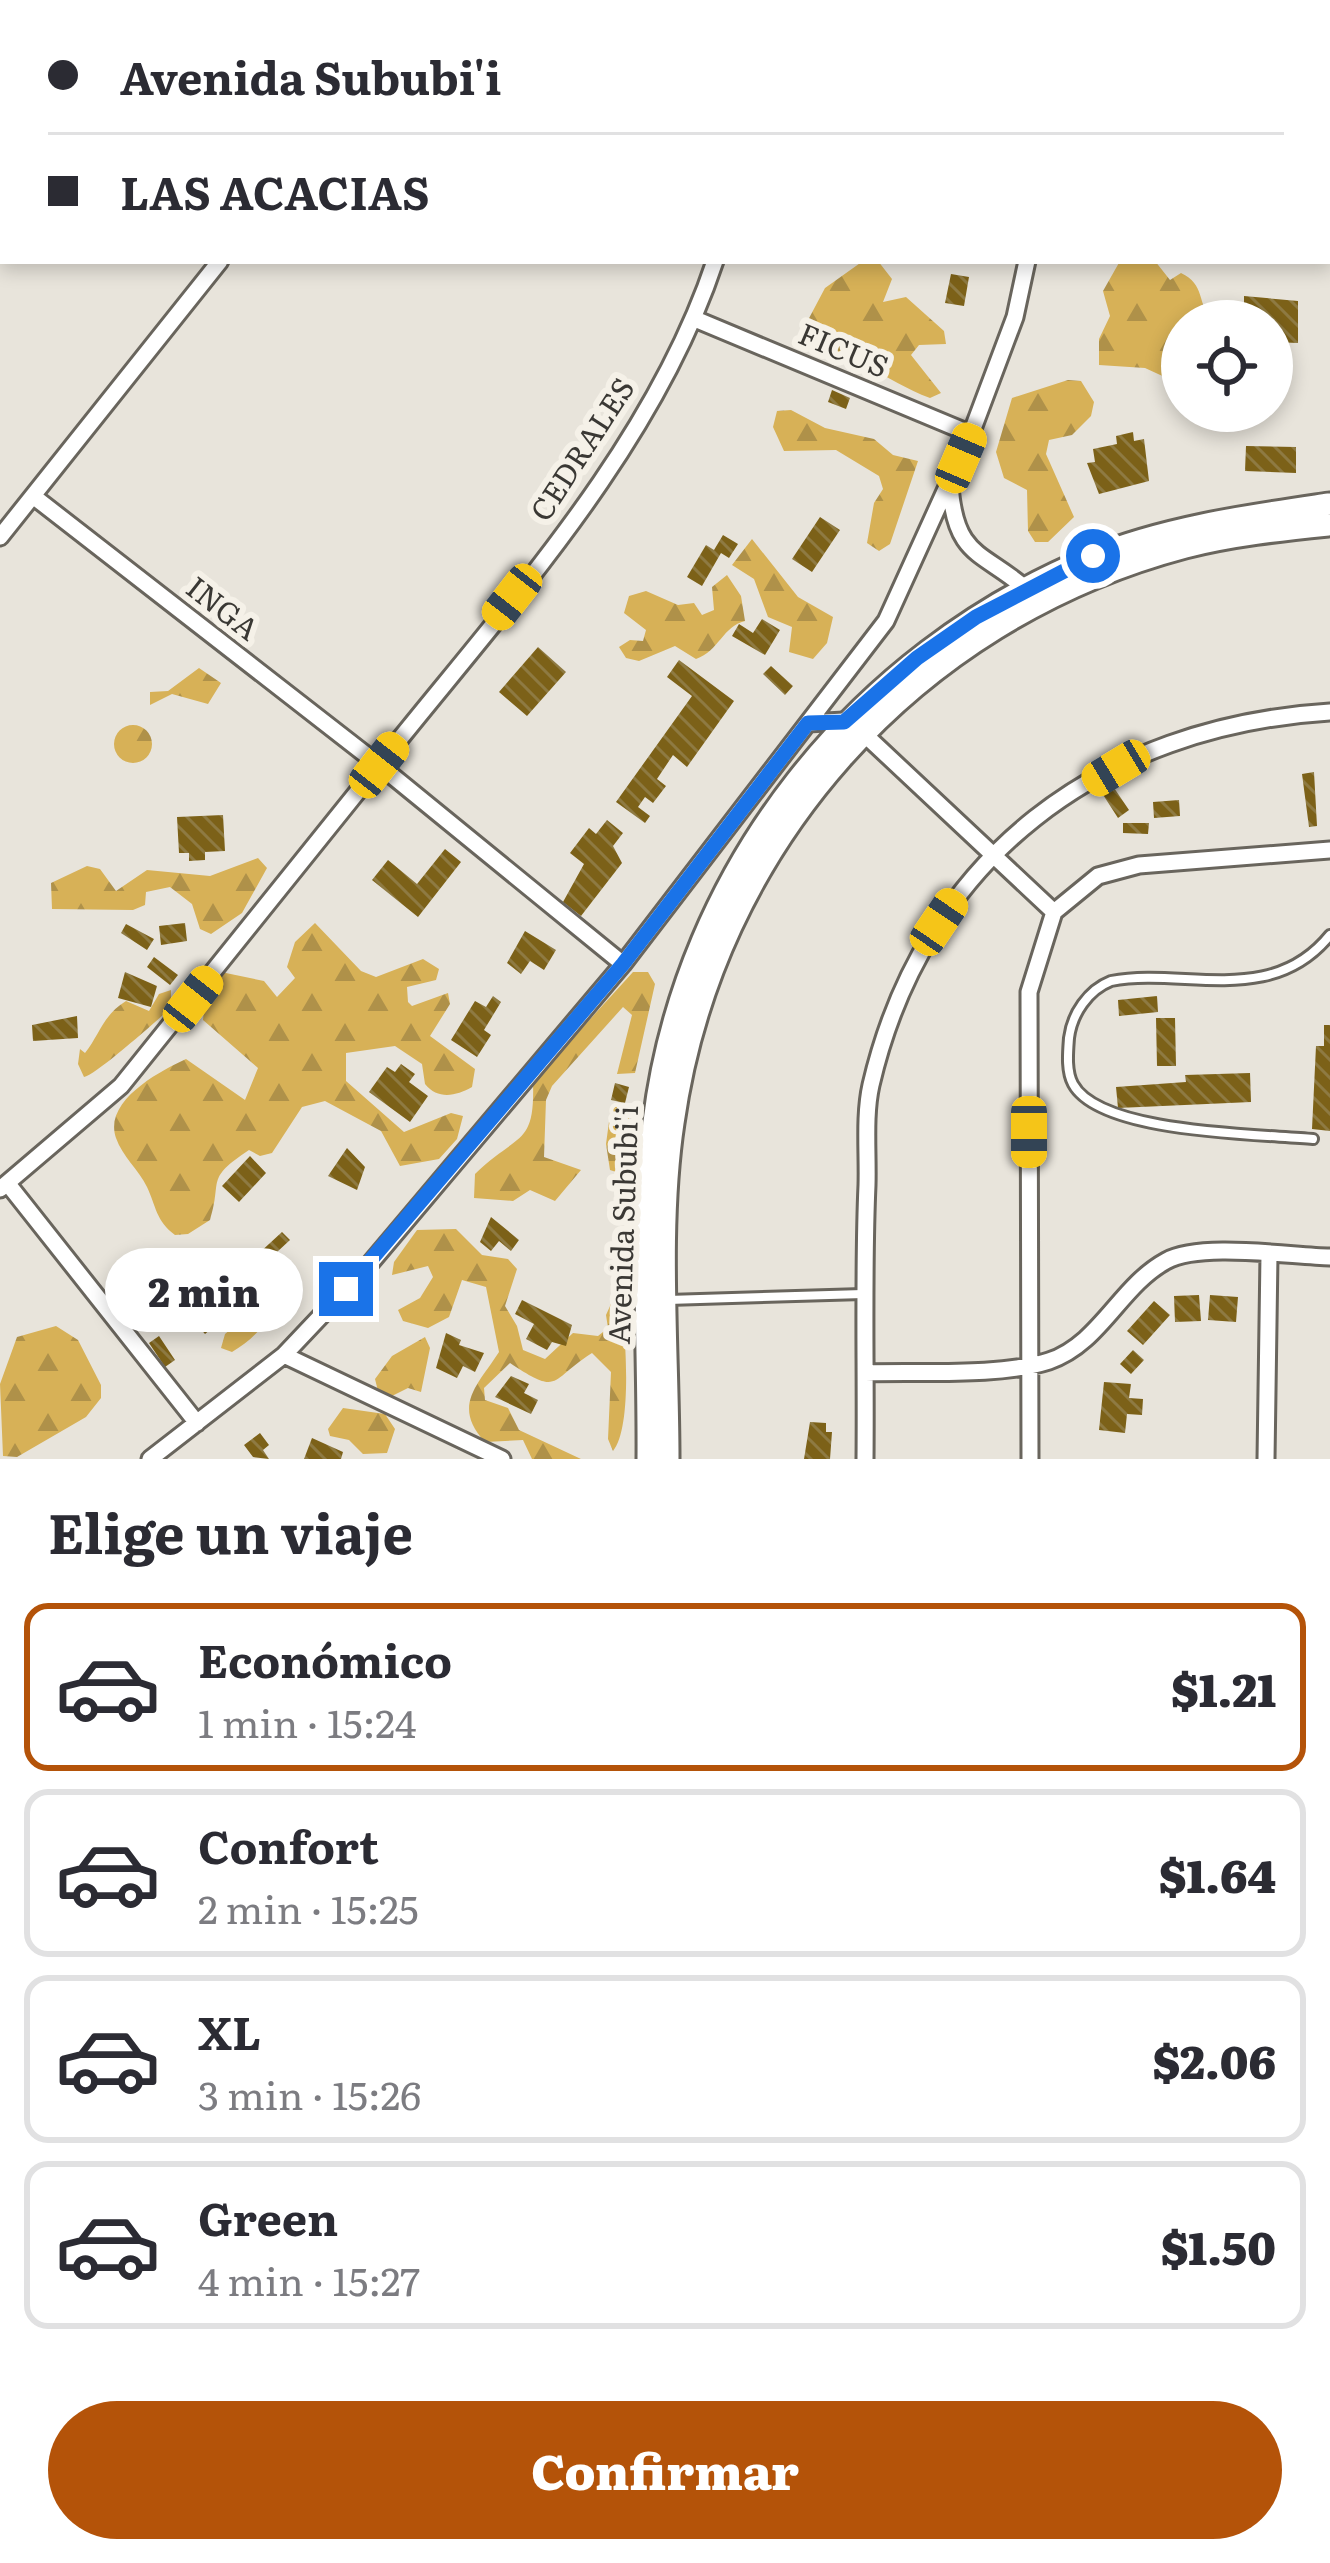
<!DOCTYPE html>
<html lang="es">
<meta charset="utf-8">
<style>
body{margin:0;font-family:Literata,serif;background:#f7f7f7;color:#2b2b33;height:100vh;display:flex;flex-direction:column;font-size:45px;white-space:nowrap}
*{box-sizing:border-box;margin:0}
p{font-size:39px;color:#7c7c81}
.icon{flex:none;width:66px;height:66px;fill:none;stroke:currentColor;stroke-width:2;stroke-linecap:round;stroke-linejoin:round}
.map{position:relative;height:1459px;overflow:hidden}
.drawer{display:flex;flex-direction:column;background:#fff;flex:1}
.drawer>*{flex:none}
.guide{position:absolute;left:0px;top:0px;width:1332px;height:264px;box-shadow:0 6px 18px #0003;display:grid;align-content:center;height:264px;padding:0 48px;background:#fff}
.controls{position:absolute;left:1161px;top:300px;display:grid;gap:24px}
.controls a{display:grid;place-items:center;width:132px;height:132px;border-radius:50%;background:#fff;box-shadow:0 6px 18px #0003;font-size:60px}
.end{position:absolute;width:54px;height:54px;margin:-27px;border:15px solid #1a73e8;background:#fff;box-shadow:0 0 0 6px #fff}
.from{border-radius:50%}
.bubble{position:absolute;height:84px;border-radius:42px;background:#fff;box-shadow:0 6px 18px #0003;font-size:39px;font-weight:800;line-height:84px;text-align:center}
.car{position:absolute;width:36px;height:72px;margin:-36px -18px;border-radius:15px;box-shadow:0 0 9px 3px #0007;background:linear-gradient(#f5c518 24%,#345 0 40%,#f5c518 0 76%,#345 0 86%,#f5c518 0)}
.guide b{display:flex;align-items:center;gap:42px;height:114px;font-size:45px}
.guide b+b{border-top:3px solid #e1e1e2}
.guide i{width:30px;height:30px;background:#2b2b33}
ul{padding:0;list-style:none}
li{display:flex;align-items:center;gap:36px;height:168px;margin:0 24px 18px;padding:0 24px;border:6px solid #e1e1e2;border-radius:24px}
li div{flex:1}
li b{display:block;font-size:45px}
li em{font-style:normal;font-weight:800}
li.selected{border-color:#b45309}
li>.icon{width:108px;height:108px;stroke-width:1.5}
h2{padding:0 48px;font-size:54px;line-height:144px}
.button{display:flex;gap:24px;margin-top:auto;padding:24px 48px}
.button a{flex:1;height:138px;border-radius:72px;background:#b45309;color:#fff;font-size:48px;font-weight:800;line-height:138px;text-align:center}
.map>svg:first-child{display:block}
</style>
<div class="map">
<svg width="1330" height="1459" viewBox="0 0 1330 1459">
<defs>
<pattern id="forest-firs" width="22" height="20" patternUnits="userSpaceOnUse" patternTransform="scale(3)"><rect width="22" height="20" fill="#d7b157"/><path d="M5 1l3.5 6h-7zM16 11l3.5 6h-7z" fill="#af9149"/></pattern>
<pattern id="building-back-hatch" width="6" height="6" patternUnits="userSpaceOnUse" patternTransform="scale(3)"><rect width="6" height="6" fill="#7c6118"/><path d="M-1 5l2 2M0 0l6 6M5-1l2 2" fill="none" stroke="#8e7a42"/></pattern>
</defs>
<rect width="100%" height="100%" fill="#e8e4db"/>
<path fill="url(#forest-firs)" d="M863 261H878L892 279 883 302 906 297 944 331 946 344 919 345 911 355 941 393 930 398C907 390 888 376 866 367 837 355 819 357 807 322L825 288Z
M1120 261H1155L1170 280 1181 273C1205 284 1198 304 1211 321H1182V385L1145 368 1099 365V339L1110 316 1103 291Z
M1068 380 1081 381 1094 402 1091 416 1072 435 1049 440 1046 454 1074 517 1048 542H1035L1028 531 1027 490 1004 478 996 452 1012 398Z
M791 410 825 428 874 439 893 455 918 461 890 544 879 551 867 543 874 503 883 489 879 476 836 450 784 451 773 427 777 411Z
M752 539 798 597 833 617 827 643 813 659 789 652 792 627 768 617 754 579 732 565Z
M727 575 741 596 745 621C723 626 719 651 696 659L675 646 639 661 626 658 619 647 630 640 643 641 646 630 624 613 629 596 646 591 678 605 694 603 702 615 714 610 712 587Z
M199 668 221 683 208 704 172 694 150 705V692L168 691Z
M114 744a19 19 0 1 1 38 0a19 19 0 1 1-38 0Z
M258 858 267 868 242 913 211 934 200 929 192 904 170 887 146 892 145 905 133 910 52 909 51 883 87 866 100 869 116 891 147 870 210 876Z
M315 923 361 971 376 977 423 959 439 969 436 980 407 987 408 1002 412 1006 448 993 450 1004 430 1036 475 1069 472 1087C456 1096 438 1100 425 1084L422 1064 395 1046 346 1053V1081L404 1132 451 1113 463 1116 457 1139 439 1159 400 1166 381 1131 325 1101 302 1107 272 1153 260 1156 249 1150C204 1180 223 1179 210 1220L188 1234 175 1235C156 1221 156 1206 147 1187 139 1170 122 1156 116 1138 103 1101 160 1071 186 1059L245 1100 258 1068 203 1020 205 999 221 972 264 981 277 997 295 978 287 967 295 942Z
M633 972H648L655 984 635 1073 617 1074 632 1015 623 1007 552 1086 546 1100 544 1157 581 1170 555 1201 530 1190 513 1201 474 1198 475 1174C518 1132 535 1147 533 1082Z
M171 990V1008C155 1022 96 1075 84 1077L78 1064 80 1049 85 1053C100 1034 103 1015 126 1001L149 1011 159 994Z
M611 1107H625C633 1129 639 1158 616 1172L610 1170 606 1144Z
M456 1229 482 1255 508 1259 517 1269 505 1306 517 1326 523 1350 545 1359 573 1333 598 1336 608 1328 606 1315 619 1286C625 1320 634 1426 613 1451L608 1439 611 1372 592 1353C549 1380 561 1397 510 1363L484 1388 485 1400 508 1408 519 1430 581 1459H532L523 1440 485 1442C452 1406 477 1386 499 1352L486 1287 462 1280 449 1317 428 1328 403 1321 398 1310 420 1298 433 1277 428 1266 392 1275 394 1262 417 1230Z
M241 1270 253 1294 283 1271C286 1304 259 1337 232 1352L221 1348 225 1334 243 1319 233 1281Z
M56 1326 78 1340 101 1385V1398L86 1417 17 1457 3 1456 0 1384 17 1337Z
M425 1337 430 1348 421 1392 408 1388 390 1397 378 1391 375 1379 392 1356Z
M343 1408 385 1414 395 1429 387 1453 363 1454 349 1440 330 1436 328 1429Z"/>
<path fill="url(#building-back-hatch)" d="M951 274 969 277 964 306 945 303Z
M1244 296 1298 301V343L1272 342V321H1244Z
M832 390 850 398 846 409 828 402Z
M1133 432 1134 441 1144 439 1149 481 1099 494 1087 463 1095 462 1093 449 1117 444 1116 436Z
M1246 446 1296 447V473L1245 471Z
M820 517 840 530 812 572 792 559Z
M723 535 738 544 729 558 721 553 702 586 687 577 706 545 714 550Z
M762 619 780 630 765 655 732 636 739 624 753 633Z
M538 647 566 672 527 716 499 692Z
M679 660 734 701 687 767 673 755 657 779 666 786 653 803 645 797 638 807 650 816 645 823 616 802 692 696 667 677Z
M771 666 793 686 785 695 763 674Z
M1314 772 1317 826 1309 827 1302 774Z
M1108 779 1129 810 1118 818 1098 787Z
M1179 800 1180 816 1154 818 1153 802Z
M223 815 225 851 205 852V860L189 861V853H179L177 817Z
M607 820 623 833 613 846 622 863 581 916 563 902 584 864 570 853 589 828 596 834Z
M1123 823H1149L1148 834 1123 833Z
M445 849 461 862 418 917 372 880 388 860 417 884Z
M185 923 187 941 161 945 159 926Z
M126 924 154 939 147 950 121 933Z
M525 931 556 950 544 970 530 961 521 974 507 963Z
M154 957 178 975 170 985 147 967Z
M125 972 157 986 151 1007 118 998Z
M493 996 501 1002 484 1030 491 1035 477 1057 451 1040 475 1001 486 1007Z
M1157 996 1158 1012 1119 1016 1118 1000Z
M77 1016 78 1038 33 1041 32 1025Z
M1156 1018H1175L1176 1066H1157Z
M1324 1025H1330V1131L1312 1129 1316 1046H1324Z
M401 1064 415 1074 409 1082 428 1096 410 1122 369 1092 387 1067 395 1072Z
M1250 1073 1251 1102 1118 1108 1116 1087 1186 1082 1185 1075Z
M615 1083 629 1087 625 1103 611 1100Z
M347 1148 365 1167 357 1190 328 1176Z
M250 1156 266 1173 239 1202 222 1186Z
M491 1217 519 1240 511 1251 499 1241 491 1251 480 1242Z
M282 1232 290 1240 277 1252 284 1260 275 1269 257 1255Z
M128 1270 136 1279 116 1294 109 1285Z
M215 1290 222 1298 210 1308 214 1313 220 1308 226 1316 205 1334 197 1325 203 1319 198 1313 206 1307 201 1301Z
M1199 1295 1201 1321 1175 1322 1174 1296Z
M1210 1295 1238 1297 1236 1322 1208 1320Z
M522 1300 572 1325 566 1346 552 1342 547 1350 526 1339 534 1324 515 1314Z
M1154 1301 1170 1315 1143 1345 1127 1331Z
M446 1333 461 1340 459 1345 484 1353 475 1372 463 1366 457 1378 436 1368Z
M159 1336 175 1360 165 1367 149 1343Z
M1133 1350 1144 1360 1131 1374 1120 1364Z
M511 1376 529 1384 524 1393 538 1400 531 1414 495 1397Z
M1104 1382 1131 1384 1129 1398 1143 1399 1142 1415 1127 1414 1125 1433 1099 1430Z
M810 1422 826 1423V1432H832L830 1459H804Z
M260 1433 269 1445 263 1450 269 1459 253 1457 244 1445Z
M312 1438 343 1452 341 1459H304Z"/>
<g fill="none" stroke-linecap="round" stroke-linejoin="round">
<g stroke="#69655d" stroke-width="14">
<path id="lane" d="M1313 1139C1261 1134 1100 1134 1073 1084 1066 1071 1068 1052 1069 1038 1072 1014 1088 990 1111 981 1184 967 1271 1008 1330 935
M668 1300 863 1294"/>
</g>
<g stroke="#69655d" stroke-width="21">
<path id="street" d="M651 0 654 3
M1010 0 1011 3
M1322 0 1323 3
M383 3 387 0
M0 13 3 14
M1329 29 1330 34
M695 319 971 434
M950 486C956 560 983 550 1031 593
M33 496 379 765C502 610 652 451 715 261
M0 537 220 261
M808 723 844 721 862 732 1054 912
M8 1184 197 1423
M0 1189 121 1086 379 765 623 964
M284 1355 502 1459
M866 1373C919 1371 999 1377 1049 1361 1100 1344 1120 1286 1166 1261 1200 1242 1289 1256 1330 1257
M150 1459 284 1355 368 1266 623 964 886 621 971 434 1015 317 1027 261
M865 1459C866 1367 863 1276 867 1185 868 1153 864 1116 871 1085 924 857 1102 726 1330 712
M1030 1459 1029 992 1054 912 1098 876 1139 865 1330 850
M1266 1459 1269 1255"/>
</g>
<g stroke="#69655d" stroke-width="27">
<path id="secondary" d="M648 1459C649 1348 640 1232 654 1122 685 869 857 655 1090 558 1166 527 1248 516 1329 504
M668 1459C668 1351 657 1229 673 1123 712 845 913 619 1185 547 1232 535 1280 530 1328 525"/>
</g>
<use href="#lane" stroke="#fff" stroke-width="8"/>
<use href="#street" stroke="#fff" stroke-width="15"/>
<use href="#secondary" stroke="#fff" stroke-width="21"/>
</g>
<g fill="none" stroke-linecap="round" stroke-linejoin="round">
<path stroke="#1a73e8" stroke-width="15" d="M346 1289 623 964 808 723 844 722 917 658 976 617 1093 556"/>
</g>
<g text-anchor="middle" stroke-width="12" stroke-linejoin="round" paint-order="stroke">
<g font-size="30" fill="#3a3834" stroke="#f5f1e8">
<text transform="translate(843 351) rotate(23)" y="10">FICUS</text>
<text transform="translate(583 450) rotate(-57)" y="10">CEDRALES</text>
<text transform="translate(222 609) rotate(38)" y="10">INGA</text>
<text transform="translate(624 1225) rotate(-88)" y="10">Avenida Sububi'i</text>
</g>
</g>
</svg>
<div class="controls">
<a><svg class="icon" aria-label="locate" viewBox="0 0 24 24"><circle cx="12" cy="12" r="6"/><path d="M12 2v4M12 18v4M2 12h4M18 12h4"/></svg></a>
</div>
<i class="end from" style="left:1093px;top:556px"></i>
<i class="end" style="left:346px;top:1289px"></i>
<div class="bubble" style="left:105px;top:1248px;width:198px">2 min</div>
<i class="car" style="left:961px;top:458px;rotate:23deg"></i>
<i class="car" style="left:512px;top:597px;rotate:218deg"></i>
<i class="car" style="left:379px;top:765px;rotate:38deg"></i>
<i class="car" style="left:1116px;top:768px;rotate:239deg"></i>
<i class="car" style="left:939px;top:922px;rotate:34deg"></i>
<i class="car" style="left:193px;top:999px;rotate:38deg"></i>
<i class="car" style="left:1029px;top:1132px;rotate:180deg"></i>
<div class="guide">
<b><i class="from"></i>Avenida Sububi'i</b>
<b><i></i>LAS ACACIAS</b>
</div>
</div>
<section class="drawer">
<h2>Elige un viaje</h2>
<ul>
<li class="selected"><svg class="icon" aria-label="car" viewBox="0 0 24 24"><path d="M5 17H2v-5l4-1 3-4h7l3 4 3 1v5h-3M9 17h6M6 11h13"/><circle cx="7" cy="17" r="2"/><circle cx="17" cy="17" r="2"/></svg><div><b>Económico</b><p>1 min · 15:24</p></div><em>$1.21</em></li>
<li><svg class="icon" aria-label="car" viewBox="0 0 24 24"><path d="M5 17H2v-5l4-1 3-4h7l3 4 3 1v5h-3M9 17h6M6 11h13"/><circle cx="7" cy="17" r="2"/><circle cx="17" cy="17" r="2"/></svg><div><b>Confort</b><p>2 min · 15:25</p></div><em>$1.64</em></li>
<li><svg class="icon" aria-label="car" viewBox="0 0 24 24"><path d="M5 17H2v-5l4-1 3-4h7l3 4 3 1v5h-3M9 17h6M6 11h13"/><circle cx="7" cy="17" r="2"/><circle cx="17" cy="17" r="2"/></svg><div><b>XL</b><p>3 min · 15:26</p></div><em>$2.06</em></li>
<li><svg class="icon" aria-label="car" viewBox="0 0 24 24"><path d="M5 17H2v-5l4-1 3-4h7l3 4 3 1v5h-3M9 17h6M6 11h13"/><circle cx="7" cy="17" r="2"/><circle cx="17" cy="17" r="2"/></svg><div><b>Green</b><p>4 min · 15:27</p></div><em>$1.50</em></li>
</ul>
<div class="button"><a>Confirmar</a></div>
</section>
